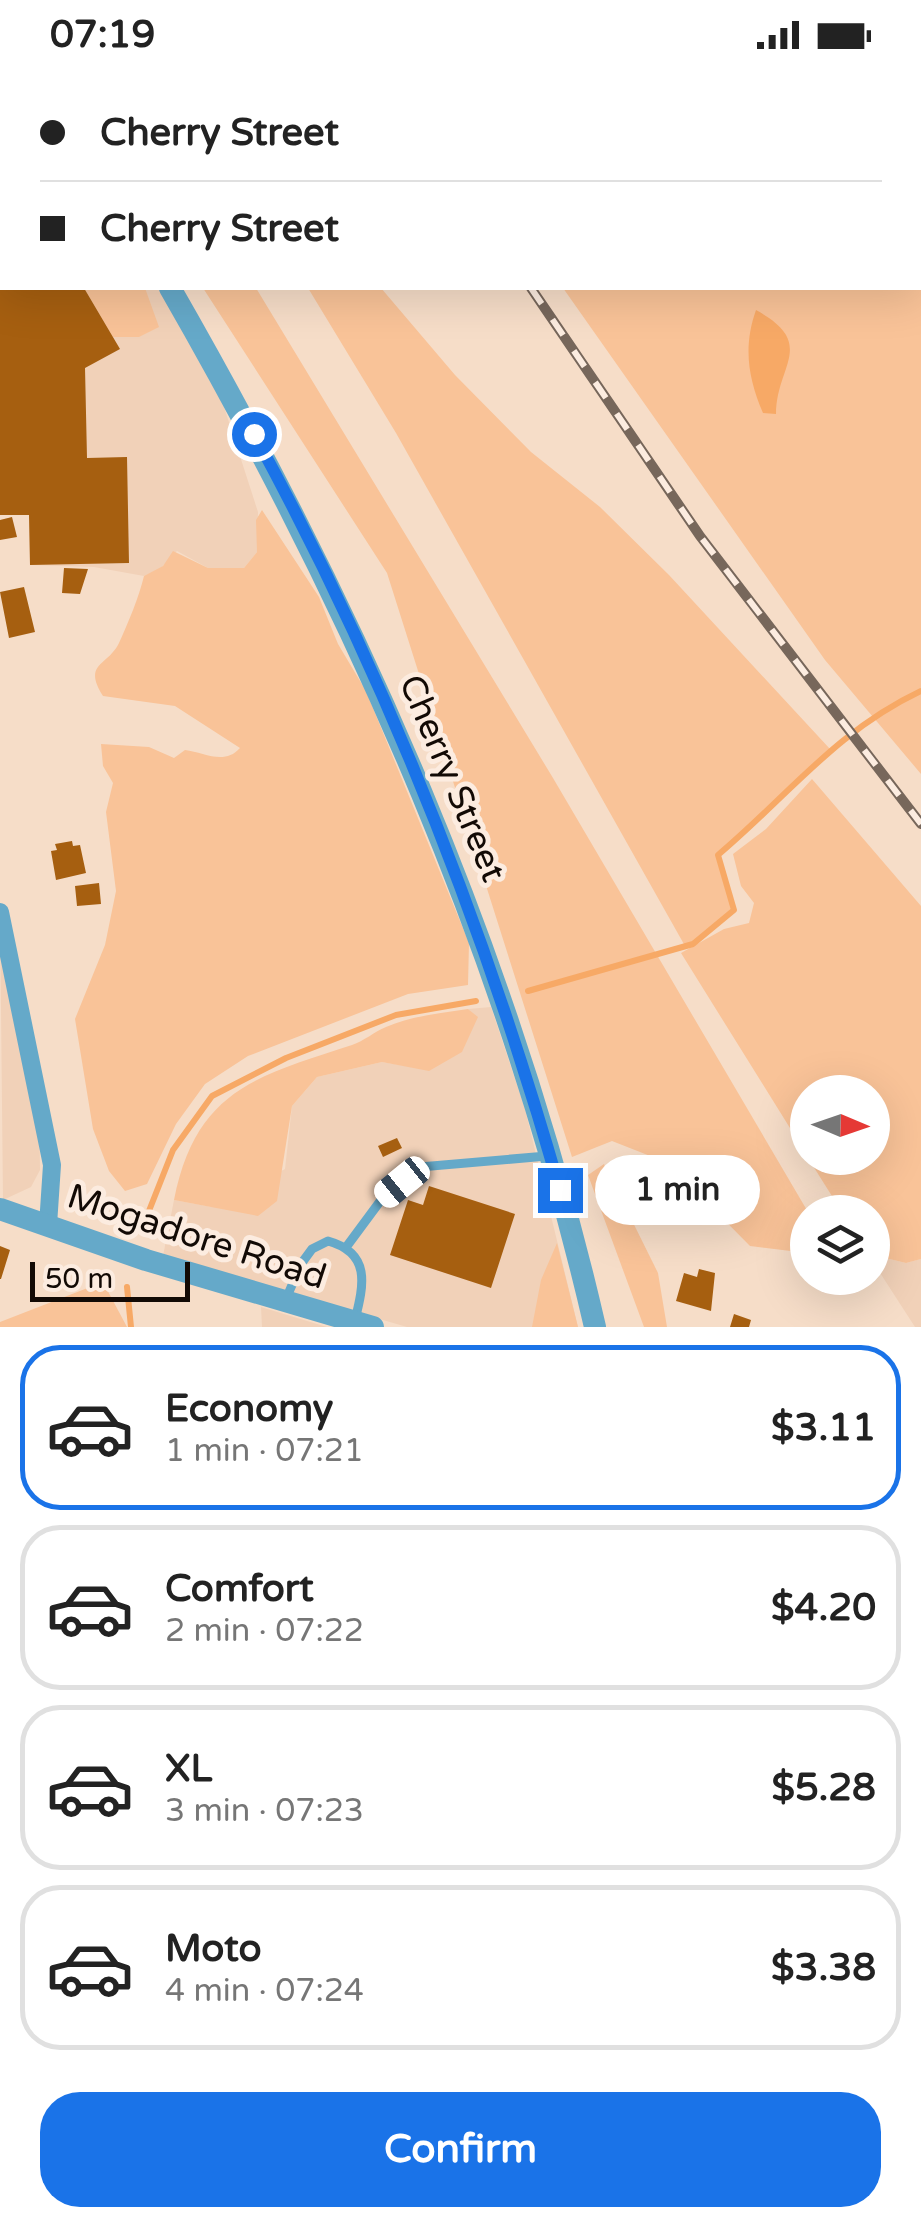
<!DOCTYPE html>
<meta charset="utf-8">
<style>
body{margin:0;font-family:"Varela Round",sans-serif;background:#f2f2f2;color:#222;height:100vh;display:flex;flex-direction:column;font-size:38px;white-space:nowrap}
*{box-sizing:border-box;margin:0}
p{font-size:32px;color:#767676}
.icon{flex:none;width:55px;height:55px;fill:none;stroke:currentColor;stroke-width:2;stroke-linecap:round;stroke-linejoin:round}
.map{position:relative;height:1257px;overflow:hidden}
.details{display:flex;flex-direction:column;background:#fff;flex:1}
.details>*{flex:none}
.banner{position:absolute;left:0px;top:0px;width:922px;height:220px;box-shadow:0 10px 40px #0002;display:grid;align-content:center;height:220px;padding:0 40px;background:#fff}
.needle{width:65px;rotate:92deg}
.tools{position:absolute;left:790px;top:1005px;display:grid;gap:20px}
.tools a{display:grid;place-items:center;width:100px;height:100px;border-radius:50%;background:#fff;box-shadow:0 10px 40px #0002;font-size:50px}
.scale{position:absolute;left:30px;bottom:25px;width:160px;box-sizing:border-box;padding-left:10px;border:5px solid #120a05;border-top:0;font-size:28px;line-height:35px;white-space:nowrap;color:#120a05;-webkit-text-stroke:8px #fcece0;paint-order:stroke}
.end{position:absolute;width:45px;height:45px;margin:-22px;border:12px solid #1a73e8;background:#fff;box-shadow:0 0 0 5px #fff}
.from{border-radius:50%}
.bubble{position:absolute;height:70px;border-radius:35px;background:#fff;box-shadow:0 10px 40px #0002;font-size:32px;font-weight:800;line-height:70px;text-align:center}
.car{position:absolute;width:30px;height:60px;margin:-30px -15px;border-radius:12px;box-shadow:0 0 8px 2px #0007;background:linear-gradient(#fff 24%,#345 0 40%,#fff 0 76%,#345 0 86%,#fff 0)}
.banner b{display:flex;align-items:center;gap:35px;height:95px;font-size:38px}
.banner b+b{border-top:2px solid #e0e0e0}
.banner i{width:25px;height:25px;background:#222}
ul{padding:18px 0 0;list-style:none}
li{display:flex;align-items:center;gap:30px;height:165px;margin:0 20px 15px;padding:0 20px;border:5px solid #e0e0e0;border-radius:40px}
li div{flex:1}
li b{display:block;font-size:38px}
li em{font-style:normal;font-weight:800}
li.on{border-color:#1a73e8}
li>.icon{width:90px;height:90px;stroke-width:1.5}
.primary-button{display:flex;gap:20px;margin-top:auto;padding:20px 40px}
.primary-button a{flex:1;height:115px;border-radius:40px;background:#1a73e8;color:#fff;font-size:40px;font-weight:800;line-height:115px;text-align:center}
.status{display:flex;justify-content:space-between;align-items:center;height:70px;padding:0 50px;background:#fff;direction:ltr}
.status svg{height:28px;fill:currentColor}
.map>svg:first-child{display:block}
</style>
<div class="status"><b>07:19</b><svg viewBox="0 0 49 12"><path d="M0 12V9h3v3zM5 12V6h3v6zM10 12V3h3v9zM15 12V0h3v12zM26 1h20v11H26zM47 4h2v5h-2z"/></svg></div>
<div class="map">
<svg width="921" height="1257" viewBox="0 0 921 1257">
<rect width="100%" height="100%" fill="#f6ddc8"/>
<path fill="#f1d1b8" d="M0 0 38 2H2V218H163L215 309 258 442 257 482 244 498H208L177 481 160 499 144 506 94 497 30 495 29 445H0Z
M0 842 39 1030 40 1100 31 1117 3 1130Z
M491 937 525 1039 578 1257H407L163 1186 174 1130 212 1137 285 1099 292 1036 317 1007 382 992 429 1000 477 947 468 939Z
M873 1185 906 1193 921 1189V1257H915L873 1192Z
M261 1237 327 1257H262Z"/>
<path fill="#f9c398" d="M440 0H921V704L825 590 563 218H920V2Z
M84 218H145L159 257 139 267H113Z
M203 218H256L553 708 808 1142 807 1183 750 1176 668 1093 612 1071 572 1087 387 503Z
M308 218H381L455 305 531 382 600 437 669 505 830 679 719 785 734 840 693 874 685 876 396 363Z
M262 440 319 527 338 574 366 621 469 873 468 915 408 924 248 986 205 1014 176 1054 147 1114 125 1121 109 1101 93 1059 75 949 105 875 116 821 106 742 113 713 103 696 101 674 149 677 174 688 185 680C204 682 224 696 240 678L175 636 103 626C82 593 108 596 119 573 128 553 139 527 144 506L163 496 173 481 208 498H244L257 482 256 450Z
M812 709 921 836V1189L906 1193 873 1185 872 1142H842L808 1088H872V1022H808V1087L681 883 724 859 749 853 754 833 741 816 733 784 766 759Z
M468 939 478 947 462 982 429 1001 382 992 317 1007 292 1036 277 1131 258 1146 174 1130C196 1019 258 1006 352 975 364 971 374 962 386 957 412 946 440 943 468 939Z
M604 1094 658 1203 667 1257H644L588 1105Z
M557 1173 578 1257H532L541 1210Z
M103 1212 127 1257H0V1252Z"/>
<path fill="#f7a966" d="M756 240C818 274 776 295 776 344L763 343C748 308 743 277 756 240Z"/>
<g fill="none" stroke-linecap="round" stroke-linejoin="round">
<path stroke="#f7a966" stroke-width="6" d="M528 921 693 874 734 840 718 785C788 726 836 661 921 621
M145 1151 173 1080 212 1026 286 988 396 945 476 931
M127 1217 131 1257"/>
</g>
<path fill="#a65f10" d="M0 218H84L120 279 85 298 87 388 127 387 129 493 30 495 29 445H0Z
M12 447 17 467 0 470V450Z
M64 498 88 499 80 524 62 523Z
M24 517 35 562 9 568 0 522Z
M72 771 73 776 80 775 86 803 56 810 51 781 57 780 55 774Z
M99 813 101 834 77 836 75 816Z
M397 1068 402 1078 383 1087 378 1076Z
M429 1116 515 1144 491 1218 390 1185 408 1130 423 1135Z
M0 1176 10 1180 1 1209H0Z
M699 1199 715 1203 711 1241 676 1231 684 1203 697 1207Z
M734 1244 751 1250 749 1257H730Z"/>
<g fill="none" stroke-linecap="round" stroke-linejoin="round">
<path stroke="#8b7a6c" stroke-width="4" stroke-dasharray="2.5 8" stroke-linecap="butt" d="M877 0 878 2
M920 124 921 127"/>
<path stroke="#65a9c9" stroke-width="9" d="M347 1176 384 1126 420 1097 547 1086
M286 1229 301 1194 312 1179 328 1171C371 1183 364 1214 355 1250"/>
<path stroke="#65a9c9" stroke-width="18" d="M0 842 52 1095 48 1155"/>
<path stroke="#65a9c9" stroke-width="22" d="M46 0 47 2
M170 218C358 545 510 888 595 1257
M0 1139 146 1190 373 1257"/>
<g stroke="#77675b" stroke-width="10">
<path id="rail" d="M410 0 412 2
M531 218 700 466 921 754"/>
</g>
<use href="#rail" stroke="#fcece0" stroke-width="6" stroke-dasharray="19" stroke-linecap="butt"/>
</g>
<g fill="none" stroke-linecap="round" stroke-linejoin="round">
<path stroke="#1a73e8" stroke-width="12" d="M254 364C385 604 485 858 560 1120"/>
</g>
<g text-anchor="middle" stroke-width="10" stroke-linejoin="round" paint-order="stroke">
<g font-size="35" fill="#120a05" stroke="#fcece0">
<text transform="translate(453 708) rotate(67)" y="12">Cherry Street</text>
<text transform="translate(197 1166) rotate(18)" y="12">Mogadore Road</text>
</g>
</g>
</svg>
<div class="tools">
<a><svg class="needle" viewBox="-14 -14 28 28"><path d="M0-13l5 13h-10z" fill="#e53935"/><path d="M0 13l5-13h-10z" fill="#767676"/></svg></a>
<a><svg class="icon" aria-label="layers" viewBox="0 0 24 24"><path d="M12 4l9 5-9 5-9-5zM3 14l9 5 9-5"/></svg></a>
</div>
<div class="scale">50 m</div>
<i class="end from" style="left:254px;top:364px"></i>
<i class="end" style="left:560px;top:1120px"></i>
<div class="bubble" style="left:595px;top:1085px;width:165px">1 min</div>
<i class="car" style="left:402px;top:1112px;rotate:231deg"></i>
<div class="banner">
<b><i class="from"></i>Cherry Street</b>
<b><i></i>Cherry Street</b>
</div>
</div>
<section class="details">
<ul>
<li class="on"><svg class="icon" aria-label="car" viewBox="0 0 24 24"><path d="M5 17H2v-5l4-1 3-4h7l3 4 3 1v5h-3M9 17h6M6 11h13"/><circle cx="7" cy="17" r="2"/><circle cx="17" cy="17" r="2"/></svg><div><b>Economy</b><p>1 min · 07:21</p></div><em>$3.11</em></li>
<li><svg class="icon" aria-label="car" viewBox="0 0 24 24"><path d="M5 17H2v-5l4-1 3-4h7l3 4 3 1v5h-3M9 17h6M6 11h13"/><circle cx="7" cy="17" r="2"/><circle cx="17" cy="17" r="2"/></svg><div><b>Comfort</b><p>2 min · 07:22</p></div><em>$4.20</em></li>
<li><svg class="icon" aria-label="car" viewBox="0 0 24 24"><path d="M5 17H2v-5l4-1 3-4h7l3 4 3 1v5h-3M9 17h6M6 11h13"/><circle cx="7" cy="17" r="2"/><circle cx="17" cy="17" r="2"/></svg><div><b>XL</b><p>3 min · 07:23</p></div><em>$5.28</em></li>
<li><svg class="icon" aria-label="car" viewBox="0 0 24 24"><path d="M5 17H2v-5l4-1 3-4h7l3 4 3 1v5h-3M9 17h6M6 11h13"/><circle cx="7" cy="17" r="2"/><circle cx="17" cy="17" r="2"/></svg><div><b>Moto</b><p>4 min · 07:24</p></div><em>$3.38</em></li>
</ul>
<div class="primary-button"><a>Confirm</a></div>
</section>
